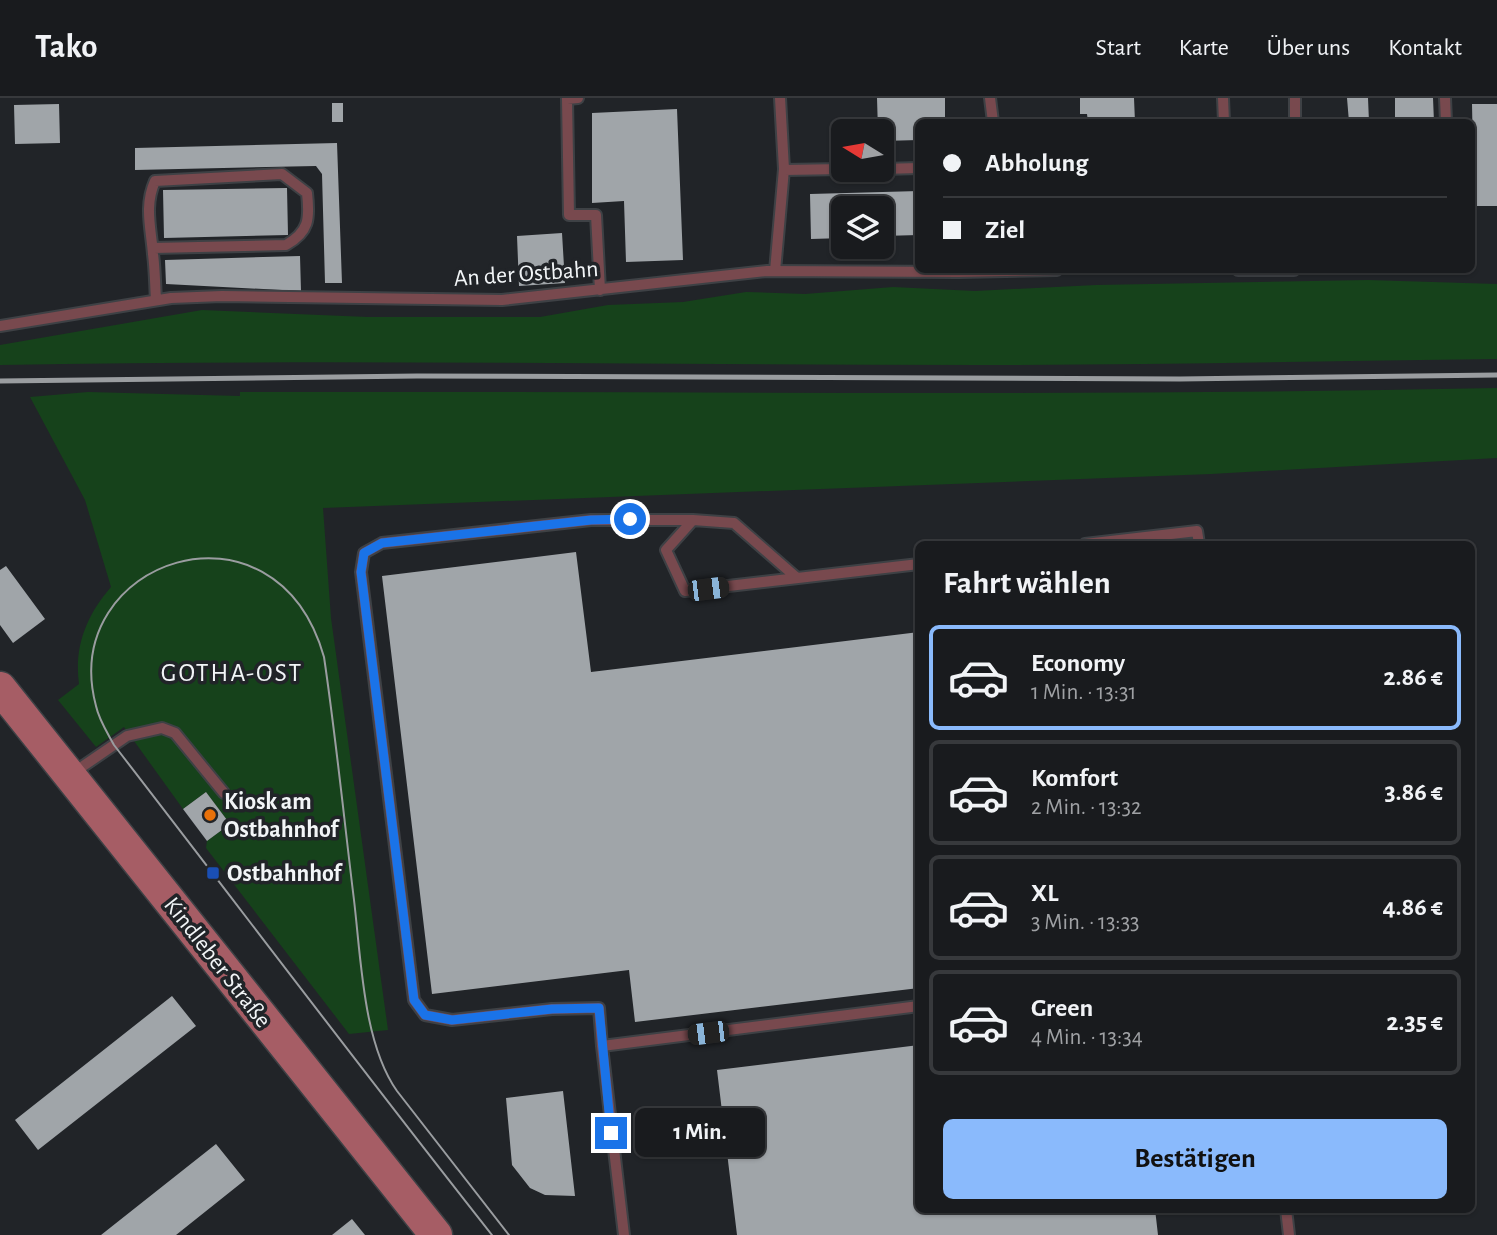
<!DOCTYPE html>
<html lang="de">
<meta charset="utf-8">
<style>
body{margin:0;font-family:"Alegreya Sans",sans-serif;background:#26282b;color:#f1f3f6;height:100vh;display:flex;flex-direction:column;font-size:26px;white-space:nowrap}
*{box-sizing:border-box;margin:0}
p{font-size:23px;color:#9fa1a4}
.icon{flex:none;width:38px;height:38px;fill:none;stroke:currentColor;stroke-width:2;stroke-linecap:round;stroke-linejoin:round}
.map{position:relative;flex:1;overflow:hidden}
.drawer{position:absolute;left:915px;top:443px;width:560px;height:672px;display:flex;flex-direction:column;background:#191b1e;border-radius:10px;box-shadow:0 2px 5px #0004,0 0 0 2px #37393c}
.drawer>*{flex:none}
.banner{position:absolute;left:915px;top:21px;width:560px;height:154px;border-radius:10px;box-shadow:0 2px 5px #0004,0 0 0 2px #37393c;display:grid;align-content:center;height:154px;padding:0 28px;background:#191b1e}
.needle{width:46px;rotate:281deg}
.controls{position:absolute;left:831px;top:21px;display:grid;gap:14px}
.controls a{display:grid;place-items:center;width:63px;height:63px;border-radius:10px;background:#191b1e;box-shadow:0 2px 5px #0004,0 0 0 2px #37393c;font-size:35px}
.end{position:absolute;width:32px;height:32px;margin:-16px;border:9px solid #1a73e8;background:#fff;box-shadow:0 0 0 4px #fff}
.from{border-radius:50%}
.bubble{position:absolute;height:49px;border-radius:10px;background:#191b1e;box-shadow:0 2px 5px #0004,0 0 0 2px #37393c;font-size:23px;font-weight:700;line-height:49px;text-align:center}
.car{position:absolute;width:21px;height:42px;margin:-21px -10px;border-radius:9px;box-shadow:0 0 5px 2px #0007;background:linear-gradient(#222 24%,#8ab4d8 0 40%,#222 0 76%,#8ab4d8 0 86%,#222 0)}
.banner b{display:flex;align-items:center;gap:24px;height:66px;font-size:26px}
.banner b+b{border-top:2px solid #37393c}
.banner i{width:18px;height:18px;background:#f1f3f6}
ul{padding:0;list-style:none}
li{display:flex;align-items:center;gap:21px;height:105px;margin:0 14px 10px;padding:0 14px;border:4px solid #37393c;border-radius:10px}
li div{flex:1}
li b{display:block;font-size:26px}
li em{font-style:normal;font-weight:700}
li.selected{border-color:#8abafc}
li>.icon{width:63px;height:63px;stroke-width:1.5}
h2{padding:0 28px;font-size:32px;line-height:84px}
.button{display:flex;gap:14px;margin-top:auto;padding:14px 28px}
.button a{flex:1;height:80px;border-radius:10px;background:#8abafc;color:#111;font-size:28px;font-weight:700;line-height:80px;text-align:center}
header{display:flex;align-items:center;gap:42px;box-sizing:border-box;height:98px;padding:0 35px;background:#191b1e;border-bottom:2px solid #37393c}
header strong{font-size:33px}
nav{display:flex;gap:38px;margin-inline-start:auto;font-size:24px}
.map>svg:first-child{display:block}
</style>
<header>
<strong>Tako</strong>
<nav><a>Start</a><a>Karte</a><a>Über uns</a><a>Kontakt</a></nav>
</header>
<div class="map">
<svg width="1497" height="1137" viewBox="0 0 1497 1137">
<rect width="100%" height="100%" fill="#212428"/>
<path fill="#16421b" d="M1368 182 1497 186V261C1327 263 1156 267 985 267 657 267 328 261 0 267V247L202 212 368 219H540L608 207 683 204 746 194 805 196 893 189 975 193 1096 187Z
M1497 290V360L1211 376 323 410 331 520 388 932 349 936 206 750 207 743 230 726 206 694 183 711 124 629 96 649 58 602 79 586C74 549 86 518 111 489L85 402 30 299 88 294 240 298V294C659 293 1078 299 1497 290Z"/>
<path fill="#a0a5a9" d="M877 0H945V24H919V42L882 43V33H878Z
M1080 0H1134L1135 24H1088L1087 16H1080Z
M1347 0H1368L1369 24H1349Z
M1395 0H1433L1434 24H1395Z
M332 5H343V24H332Z
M59 6 60 45 15 46 14 7Z
M1472 6H1497V108H1474Z
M677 11 683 162 626 164 624 103 592 105V15Z
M337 45 342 185H325L322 76 316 68 135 72V50Z
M287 90 288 137 164 140 163 92Z
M919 93V137L882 138V110H844V140L811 141 810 96Z
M562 135 565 185 519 188 517 138Z
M300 158 301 193 166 186 165 162Z
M576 454 591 574 919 534V890L635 924 629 872 432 896 382 478Z
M6 468 45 521 13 545 0 527V472Z
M206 694 230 726 207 743 183 711Z
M172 898 196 928 38 1052 15 1022Z
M919 947V1111H1155L1158 1137H737L717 972Z
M563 993 575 1098 545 1097 530 1090 512 1067 506 1000Z
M216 1046 245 1082 176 1137H101Z
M352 1121 365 1137H332Z"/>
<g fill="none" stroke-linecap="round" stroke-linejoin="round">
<g stroke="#3e4145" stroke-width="14">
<path id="lane" d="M578 0 567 1 569 117H596L600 192
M990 0 993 24
M1223 0 1224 24
M1295 0V24
M1445 0 1446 24
M882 71 919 70
M784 72 844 71
M153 150 286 147C309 134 310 121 307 95L282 76 155 83C144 108 151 130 153 156 155 171 155 186 156 202
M1238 172H1294
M775 173 784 71 780 0
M0 228 171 200 222 198 502 202 767 173 958 174 1057 172
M1085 446 1197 433 1199 446
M797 480 734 425 693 422 666 452 685 493 919 466
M73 675 127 638 162 630 175 635 224 695
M602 948 599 910 552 911 452 922 425 917 414 902 361 474 364 455 382 445 591 422H693
M1286 1111 1289 1137
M624 1137 602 948 919 908"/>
</g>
<g stroke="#3e4145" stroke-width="35">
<path id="secondary" d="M0 590 436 1137"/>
</g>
<use href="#lane" stroke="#78494e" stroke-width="10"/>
<use href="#secondary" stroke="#a65d65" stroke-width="32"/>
<path stroke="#9a9da0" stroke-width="2" d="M492 1137C364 975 240 810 114 647 107 634 99 622 96 608 57 462 275 388 324 559 336 640 344 721 354 802 361 860 363 945 397 993L509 1137"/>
<path stroke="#9a9da0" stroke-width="5" d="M0 283 417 278 1180 281 1497 277"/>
</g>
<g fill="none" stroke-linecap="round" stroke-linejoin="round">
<path stroke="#1a73e8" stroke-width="9" d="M611 1035 599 910 552 911 452 922 425 917 414 902 361 474 364 455 382 445 591 422 630 421"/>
</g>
<circle fill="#e8710a" stroke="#212428" stroke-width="2.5" cx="210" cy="717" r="7"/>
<rect fill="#1a4fb4" stroke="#212428" stroke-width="2.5" x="206" y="768" width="14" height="14" rx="3.5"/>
<g text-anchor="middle" stroke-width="7" stroke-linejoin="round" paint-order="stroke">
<g font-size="24" fill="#f2f5f7" stroke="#212428">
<text transform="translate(526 175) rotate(-4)" y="8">An der Ostbahn</text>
<text transform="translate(218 864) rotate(52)" y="8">Kindleber Straße</text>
</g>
<g font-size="24" font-weight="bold" fill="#f2f5f7" stroke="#212428" text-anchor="start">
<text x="224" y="711">Kiosk am<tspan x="224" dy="28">Ostbahnhof</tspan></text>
<text x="227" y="783">Ostbahnhof</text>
</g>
<g font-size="26" letter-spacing="2" fill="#f2f5f7" stroke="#212428">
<text x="232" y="583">GOTHA-OST</text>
</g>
</g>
</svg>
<div class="controls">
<a><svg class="needle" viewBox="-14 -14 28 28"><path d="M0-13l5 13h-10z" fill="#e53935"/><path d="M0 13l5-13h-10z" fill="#9fa1a4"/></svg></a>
<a><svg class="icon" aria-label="layers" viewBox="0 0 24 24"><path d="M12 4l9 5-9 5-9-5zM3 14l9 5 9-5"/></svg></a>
</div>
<i class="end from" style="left:630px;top:421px"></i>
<i class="end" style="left:611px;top:1035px"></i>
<div class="bubble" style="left:635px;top:1010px;width:130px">1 Min.</div>
<i class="car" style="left:708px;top:491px;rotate:83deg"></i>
<i class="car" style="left:708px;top:935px;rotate:263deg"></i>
<div class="banner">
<b><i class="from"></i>Abholung</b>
<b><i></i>Ziel</b>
</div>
<section class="drawer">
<h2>Fahrt wählen</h2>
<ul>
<li class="selected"><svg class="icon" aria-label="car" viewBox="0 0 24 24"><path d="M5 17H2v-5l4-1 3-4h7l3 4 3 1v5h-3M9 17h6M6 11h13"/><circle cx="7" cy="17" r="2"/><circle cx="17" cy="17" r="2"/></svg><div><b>Economy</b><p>1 Min. · 13:31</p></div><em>2.86 €</em></li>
<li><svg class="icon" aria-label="car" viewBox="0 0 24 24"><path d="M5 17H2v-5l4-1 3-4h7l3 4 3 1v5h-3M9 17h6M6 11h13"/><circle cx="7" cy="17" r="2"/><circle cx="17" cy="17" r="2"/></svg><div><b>Komfort</b><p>2 Min. · 13:32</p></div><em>3.86 €</em></li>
<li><svg class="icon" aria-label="car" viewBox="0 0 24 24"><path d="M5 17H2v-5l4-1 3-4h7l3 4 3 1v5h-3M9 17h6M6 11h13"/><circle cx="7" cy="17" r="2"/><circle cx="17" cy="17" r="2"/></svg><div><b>XL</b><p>3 Min. · 13:33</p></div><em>4.86 €</em></li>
<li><svg class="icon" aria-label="car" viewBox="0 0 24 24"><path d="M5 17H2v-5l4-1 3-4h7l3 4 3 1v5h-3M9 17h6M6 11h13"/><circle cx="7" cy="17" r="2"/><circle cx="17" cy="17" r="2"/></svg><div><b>Green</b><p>4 Min. · 13:34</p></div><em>2.35 €</em></li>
</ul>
<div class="button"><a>Bestätigen</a></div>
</section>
</div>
